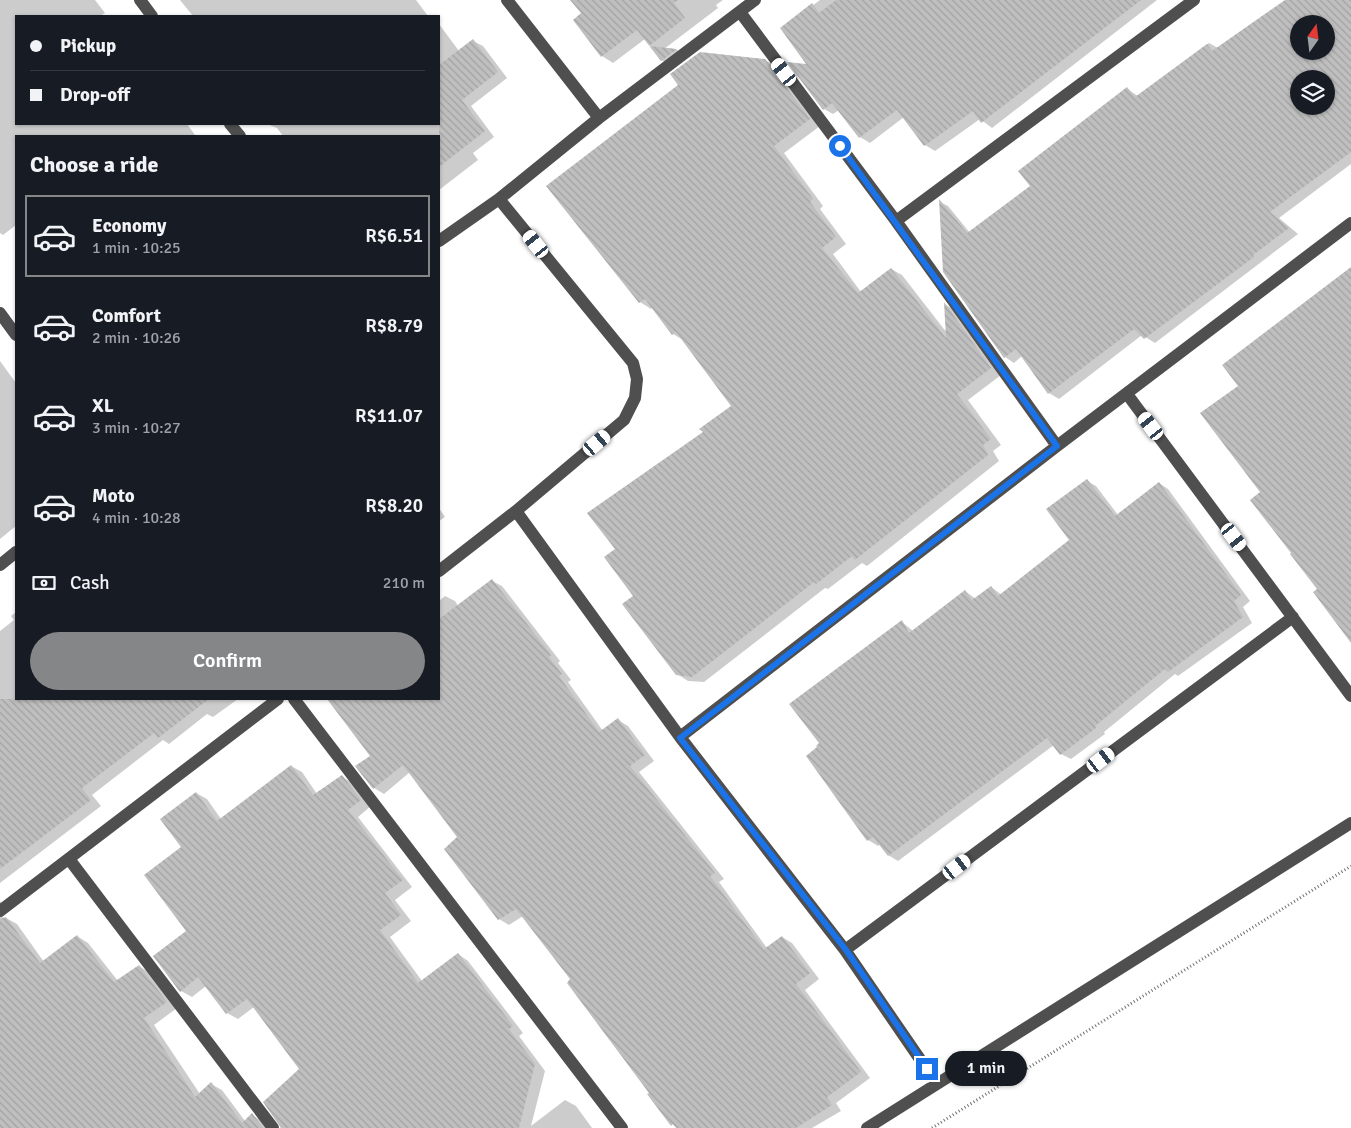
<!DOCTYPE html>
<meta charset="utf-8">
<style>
body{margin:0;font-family:Signika,sans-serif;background:#20242c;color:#f1f3f6;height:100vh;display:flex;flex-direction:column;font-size:19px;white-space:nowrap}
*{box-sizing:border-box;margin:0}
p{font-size:16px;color:#9ea1a6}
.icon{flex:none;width:28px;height:28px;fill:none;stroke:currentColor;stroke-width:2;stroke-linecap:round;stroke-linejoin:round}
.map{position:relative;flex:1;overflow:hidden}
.drawer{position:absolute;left:15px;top:135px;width:425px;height:565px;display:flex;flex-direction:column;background:#171b24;border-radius:0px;box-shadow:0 1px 4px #0004}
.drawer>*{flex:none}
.guide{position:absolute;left:15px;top:15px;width:425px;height:110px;border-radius:0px;box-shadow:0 1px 4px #0004;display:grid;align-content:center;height:110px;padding:0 15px;background:#171b24}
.needle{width:32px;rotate:14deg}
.buttons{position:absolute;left:1290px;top:15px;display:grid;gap:10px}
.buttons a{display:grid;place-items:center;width:45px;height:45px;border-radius:50%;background:#171b24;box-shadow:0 1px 4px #0004;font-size:25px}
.end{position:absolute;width:22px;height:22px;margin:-11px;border:6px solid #1a73e8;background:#fff;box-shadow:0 0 0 2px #fff}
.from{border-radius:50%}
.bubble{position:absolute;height:35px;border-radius:18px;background:#171b24;box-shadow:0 1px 4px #0004;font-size:16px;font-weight:600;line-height:35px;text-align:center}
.car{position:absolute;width:15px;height:30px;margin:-15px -8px;border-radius:6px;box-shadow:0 0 4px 1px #0007;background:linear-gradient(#fff 24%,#345 0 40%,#fff 0 76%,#345 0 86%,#fff 0)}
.guide b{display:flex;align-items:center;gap:18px;height:48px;font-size:19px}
.guide b+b{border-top:1px solid #363941}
.guide i{width:12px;height:12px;background:#f1f3f6}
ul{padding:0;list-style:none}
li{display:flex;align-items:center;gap:15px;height:82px;margin:0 10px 8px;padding:0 5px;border:2px solid transparent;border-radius:0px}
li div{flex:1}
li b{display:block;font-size:19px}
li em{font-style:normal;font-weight:600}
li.selected{border-color:#858687}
li>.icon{width:45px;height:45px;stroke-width:1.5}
h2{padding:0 15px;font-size:22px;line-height:60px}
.pay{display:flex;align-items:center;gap:12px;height:55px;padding:0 15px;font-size:19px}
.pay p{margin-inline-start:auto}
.button{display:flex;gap:10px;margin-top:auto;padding:10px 15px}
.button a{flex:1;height:58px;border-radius:30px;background:#858687;color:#fff;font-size:20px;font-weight:600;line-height:58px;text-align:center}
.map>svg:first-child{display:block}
</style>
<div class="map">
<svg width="1351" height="1128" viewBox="0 0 1351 1128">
<defs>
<pattern id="building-back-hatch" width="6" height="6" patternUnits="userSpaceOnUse" patternTransform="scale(1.25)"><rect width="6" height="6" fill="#bfbfbf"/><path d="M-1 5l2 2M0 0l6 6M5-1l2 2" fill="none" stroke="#a2a2a2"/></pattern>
</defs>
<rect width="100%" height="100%" fill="#fff"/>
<path fill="#0003" fill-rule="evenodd" d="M0 0H95L105 13 100 16H16V124H187L195 135 200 136H16V225L3 235 0 233Z
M180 0H416L428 16H193Z
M572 0H723L716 5 718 8 664 49 677 50 687 56 673 67 661 60 645 39 613 63 602 56 575 20 582 14Z
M820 0H1157L992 128 980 119 935 151 925 145 904 117 870 143 860 137 839 110 833 114 824 109 790 63 937 80 805 11Z
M1287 0H1351V164L1279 218 1298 234 1155 343 1142 335 1059 399 1049 393 1022 356 1014 363 1005 357 940 202 948 206 970 233 1032 186 1127 89 1138 96 1209 43 1218 48ZM1299 24H1326V51H1299ZM1299 79H1326V106H1299Z
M439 24 459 51 473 41 483 46 507 78 471 106 494 137 473 153 478 160 439 190V136H283L277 128 267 124H439Z
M765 60 776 67 820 126 784 153 823 206 820 209 846 244 833 254 861 292 891 269 902 275 947 333 946 305 955 310 1001 375 968 400 1001 445 993 451 999 461 867 566 862 563 828 589 825 588 704 682 688 681 677 674 635 596 705 432 733 406 683 340 673 334 653 307 651 309 640 302 548 186Z
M0 361 16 383V526L0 539Z
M1087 481 1096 486 1118 515 1159 483 1168 489 1250 601 1243 607 1252 623 1178 676 1175 674 1104 732 1105 734 1071 759 1061 754 1054 745 898 861 888 855 880 844 878 846 868 840 819 748 902 622 913 631 965 591 976 599 991 587 1002 595 1071 541Z
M439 508 445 517 439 521Z
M492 581 502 586 560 661 558 663 571 680 568 682 603 731 618 720 628 726 654 761 639 772 724 879 719 882 767 948 782 937 792 943 819 979 805 990 870 1078 836 1103 841 1111 812 1128H676L649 1095 651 1094 572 979 523 916 509 925 499 919 446 849 458 837 410 772 384 794 374 788 357 766 371 756 329 699H439V601L445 596 455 601 458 606Z
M16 612V699H238L213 717 207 714 169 744 163 740 92 795 101 806 0 883V631L14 620 11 616Z
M291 766 302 772 317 794 342 777 353 783 371 806 358 817 412 887 395 900 411 921 390 937 422 981 458 954 468 961 523 1033 519 1036 545 1071 531 1126 565 1100 576 1106 592 1128H282L300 1069 254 1007 238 1019 227 1013 206 986 192 997 181 991 188 931 183 847 196 793 207 799 221 819Z
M0 901 7 910 3 915V919L6 918 17 924 44 962 77 936 88 943 118 981 139 966 150 973 177 1008 154 1025 200 1094 211 1084 222 1090 245 1121 252 1115 262 1121 268 1128H0Z"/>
<path fill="url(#building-back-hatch)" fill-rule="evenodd" d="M570 0H678L674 3 685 18 649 46 677 49 661 61 637 30 601 57 573 20 581 13Z
M836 0H1141L981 123 973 111 924 146 897 110 859 138 832 103 823 110 787 62 806 64 780 28 812 3 819 13Z
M1285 0H1351V152L1270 212 1289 228 1253 255 1254 257 1144 339 1134 329 1048 394 1016 349 1004 358 943 272 939 199 967 233 1030 186 1018 171 1127 87 1135 97 1207 44 1212 51ZM1299 24H1326V51H1299ZM1299 79H1326V106H1299Z
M473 39 498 72 462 100 485 131 439 167V65Z
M700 52 765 59 810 119 774 146 813 199 810 202 836 237 822 248 858 293 891 268 946 338 944 302 991 368 957 394 991 439 983 445 988 455 855 560 852 556 816 584 814 582 692 677 676 675 622 604 633 596 604 557 615 549 587 513 703 432 699 429 731 406 676 332 672 335 645 299 639 303 546 186 678 85 670 74Z
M1351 267V643L1313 592 1317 589 1290 554 1291 553 1250 500 1260 492 1200 413 1238 386 1222 365Z
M1087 479 1115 516 1159 482 1241 595 1234 601 1243 617 1168 672 1165 669 1095 726 1096 728 1060 755 1047 738 888 856 873 837 867 841 806 756 817 747 816 746 819 743 789 704 902 620 909 633 965 590 972 600 991 586 998 596 1069 540 1046 509Z
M492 579 551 655 549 657 562 674 559 676 599 732 618 718 645 755 630 766 715 873 710 876 764 949 782 936 810 973 796 984 861 1072 827 1097 832 1105 796 1128H677L673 1124 671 1126 647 1094 649 1093 567 983 570 979 516 909 498 920 444 849 457 837 403 765 373 789 355 766 370 756 327 699H439V619Z
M0 699H209L158 738 154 733 82 788 91 800 0 869Z
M291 765 313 795 342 775 361 800 348 810 403 880 385 893 401 915 380 930 418 983 458 953 513 1026 509 1029 535 1064 519 1128H281L263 1102 299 1069 247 999 226 1014 198 977 180 992 153 956 186 931 144 875 181 847 160 819 196 792 217 821Z
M6 917 40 963 77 935 114 982 139 965 167 1002 144 1018 195 1097 211 1082 242 1123 252 1113 263 1128H0V919Z"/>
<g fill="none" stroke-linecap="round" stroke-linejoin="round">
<path stroke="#717171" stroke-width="3" stroke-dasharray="1 2.5" stroke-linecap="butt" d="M932 1128 1351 866"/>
<path stroke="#4f4f4f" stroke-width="12" d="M140 0 152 16
M507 0 599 118
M740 12 896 221 1194 0
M230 124 240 136
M896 221 1057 446
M439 241 499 199 599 118 755 0
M0 313 16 335
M1127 394 1351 696
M516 511 680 737 845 950 937 1084
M0 565 16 552
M439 571 516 511 624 420 635 398 637 379 633 363 499 199
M294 699 622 1128
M680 737 1057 446 1351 223
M69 859 273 1128
M0 911 278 699
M845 950 1293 617
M867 1128 1351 823"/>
</g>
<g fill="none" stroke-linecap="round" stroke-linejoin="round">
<path stroke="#1a73e8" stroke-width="6" d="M840 146 1057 446 680 738 846 950 927 1069"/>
</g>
</svg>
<div class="buttons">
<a><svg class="needle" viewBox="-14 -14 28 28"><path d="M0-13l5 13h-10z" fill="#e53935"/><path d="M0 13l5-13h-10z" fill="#9ea1a6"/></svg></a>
<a><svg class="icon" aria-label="layers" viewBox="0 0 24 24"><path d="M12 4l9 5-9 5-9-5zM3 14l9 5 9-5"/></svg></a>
</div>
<i class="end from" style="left:840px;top:146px"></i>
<i class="end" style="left:927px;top:1069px"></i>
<div class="bubble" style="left:945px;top:1051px;width:82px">1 min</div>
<i class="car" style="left:784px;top:72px;rotate:323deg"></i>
<i class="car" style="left:536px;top:244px;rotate:321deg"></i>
<i class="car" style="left:1151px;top:426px;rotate:323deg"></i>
<i class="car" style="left:597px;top:443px;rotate:50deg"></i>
<i class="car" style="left:1234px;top:537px;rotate:143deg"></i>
<i class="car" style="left:1101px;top:760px;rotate:53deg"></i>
<i class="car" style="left:957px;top:867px;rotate:53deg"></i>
<div class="guide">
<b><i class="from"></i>Pickup</b>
<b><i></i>Drop-off</b>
</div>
<section class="drawer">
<h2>Choose a ride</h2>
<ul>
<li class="selected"><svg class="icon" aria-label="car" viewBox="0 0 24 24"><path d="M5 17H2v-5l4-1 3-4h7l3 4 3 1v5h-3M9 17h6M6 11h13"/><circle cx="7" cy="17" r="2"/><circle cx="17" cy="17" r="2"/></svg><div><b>Economy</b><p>1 min · 10:25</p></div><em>R$6.51</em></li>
<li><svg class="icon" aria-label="car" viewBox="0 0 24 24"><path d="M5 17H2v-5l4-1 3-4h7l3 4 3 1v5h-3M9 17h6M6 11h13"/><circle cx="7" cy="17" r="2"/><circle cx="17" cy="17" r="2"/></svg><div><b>Comfort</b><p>2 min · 10:26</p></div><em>R$8.79</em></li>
<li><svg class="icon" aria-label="car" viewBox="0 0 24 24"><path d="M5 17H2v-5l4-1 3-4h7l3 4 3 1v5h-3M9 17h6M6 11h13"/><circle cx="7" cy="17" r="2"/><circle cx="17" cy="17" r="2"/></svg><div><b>XL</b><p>3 min · 10:27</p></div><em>R$11.07</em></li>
<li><svg class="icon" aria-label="car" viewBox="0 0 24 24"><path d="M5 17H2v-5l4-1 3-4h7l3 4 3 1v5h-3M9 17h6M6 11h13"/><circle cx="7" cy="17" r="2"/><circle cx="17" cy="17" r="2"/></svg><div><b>Moto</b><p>4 min · 10:28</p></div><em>R$8.20</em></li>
</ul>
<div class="pay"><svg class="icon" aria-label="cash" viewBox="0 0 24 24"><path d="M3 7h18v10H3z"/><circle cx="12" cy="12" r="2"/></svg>Cash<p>210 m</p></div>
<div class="button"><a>Confirm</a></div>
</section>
</div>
